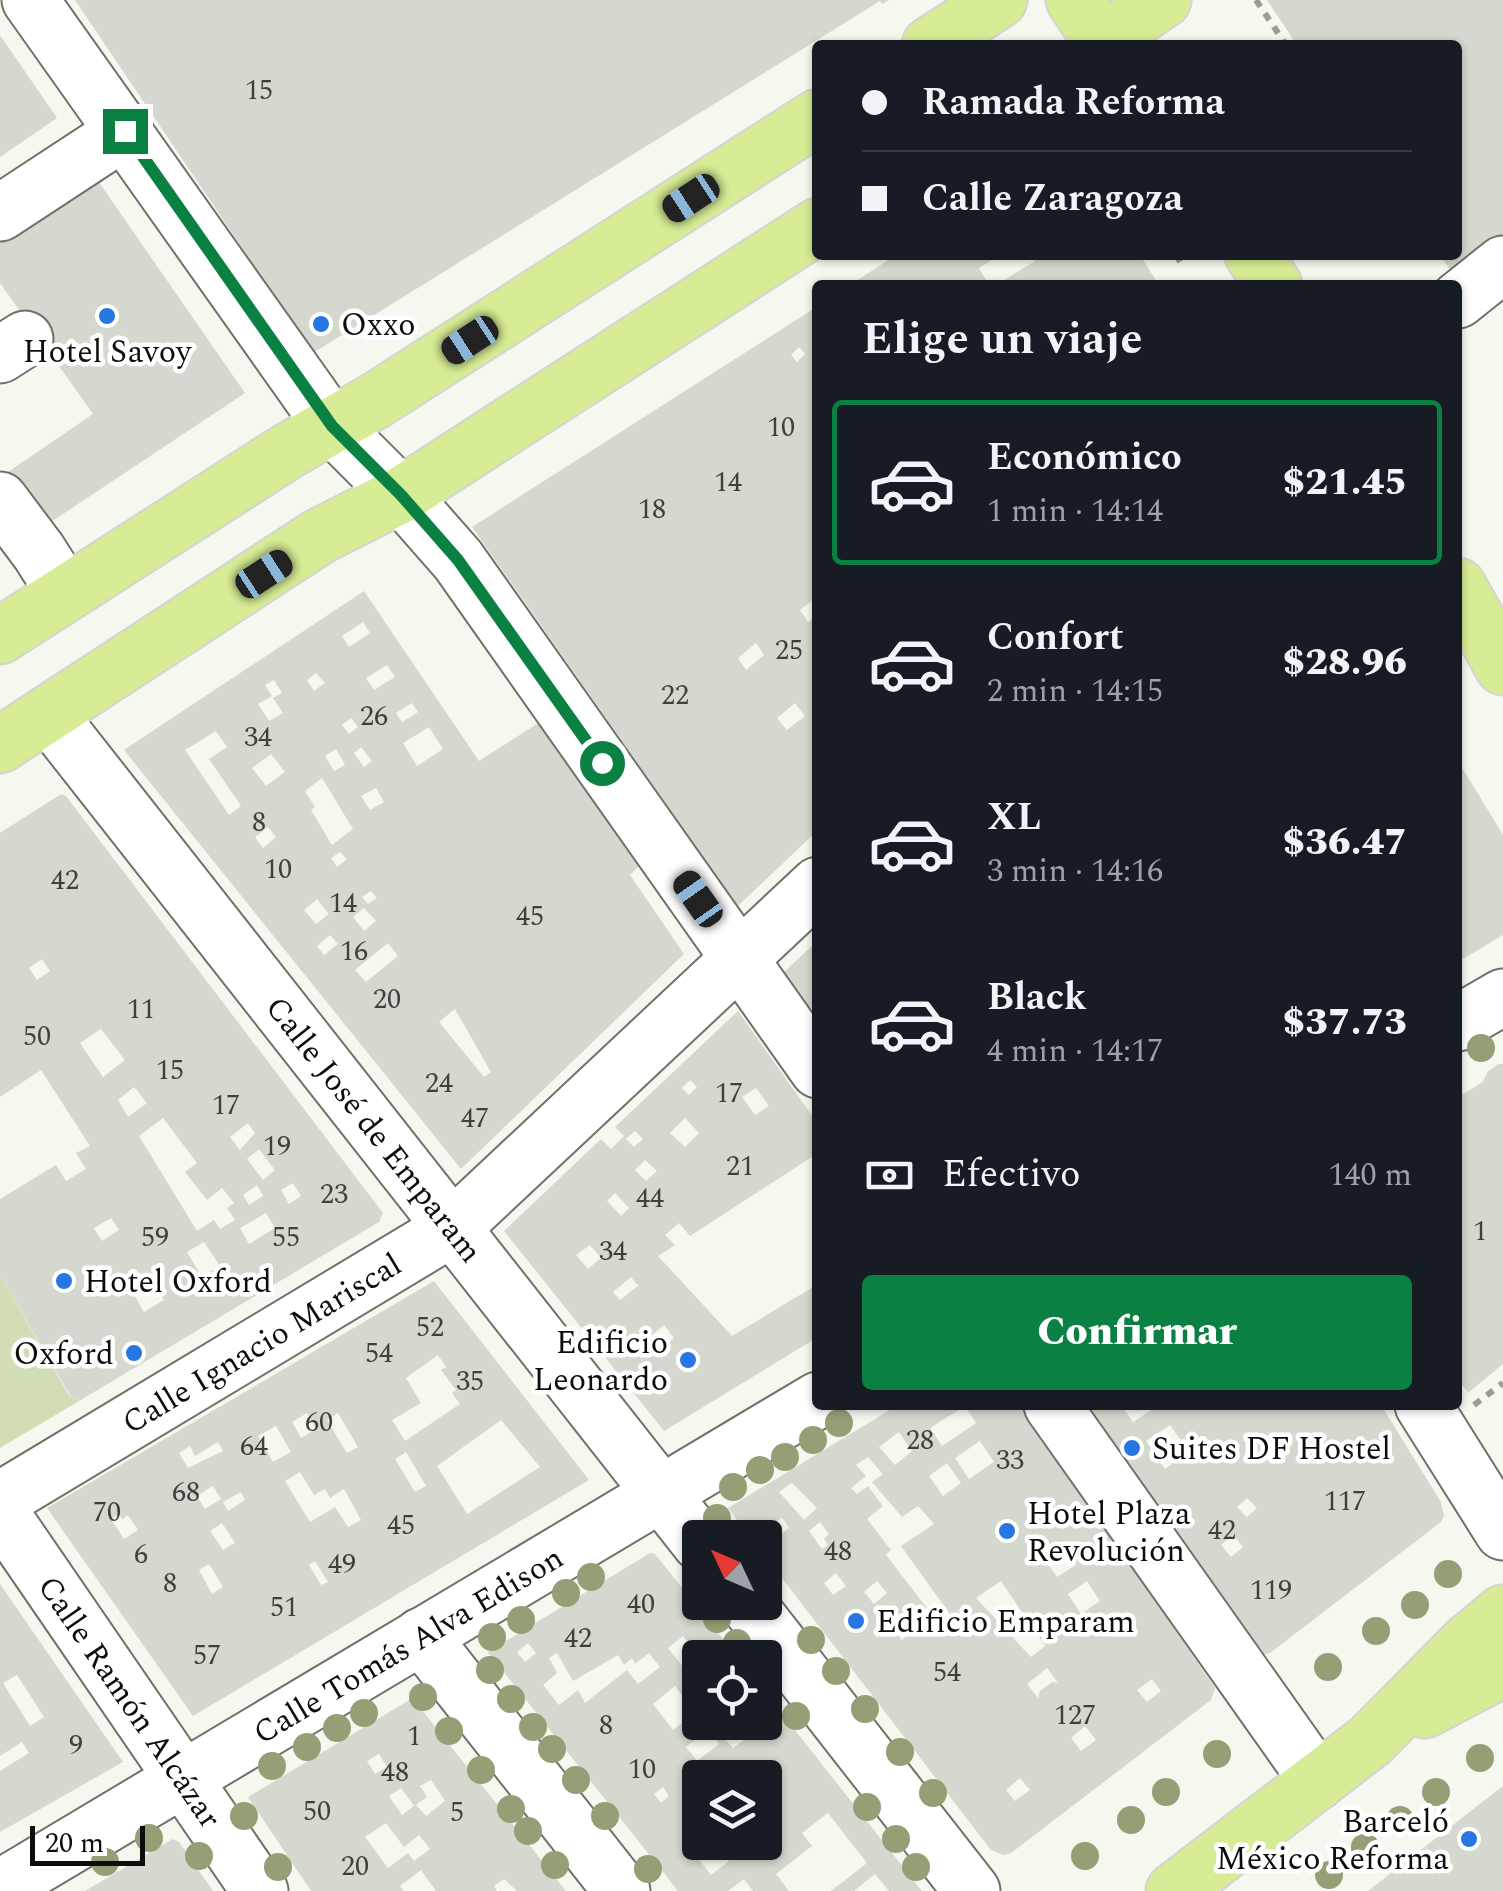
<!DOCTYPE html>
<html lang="es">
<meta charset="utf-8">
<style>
body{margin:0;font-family:Spectral,serif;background:#242831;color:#f1f3f6;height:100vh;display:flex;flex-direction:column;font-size:38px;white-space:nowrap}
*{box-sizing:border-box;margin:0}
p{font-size:32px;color:#9ea1a6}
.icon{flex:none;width:55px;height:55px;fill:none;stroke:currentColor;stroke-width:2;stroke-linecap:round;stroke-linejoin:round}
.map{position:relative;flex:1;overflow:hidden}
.panel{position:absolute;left:812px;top:280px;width:650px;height:1130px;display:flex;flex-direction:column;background:#171b24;border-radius:10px;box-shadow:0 2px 8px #0004}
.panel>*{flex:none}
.banner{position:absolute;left:812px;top:40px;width:650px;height:220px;border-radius:10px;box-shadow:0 2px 8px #0004;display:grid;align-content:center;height:220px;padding:0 50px;background:#171b24}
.needle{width:65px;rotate:314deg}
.controls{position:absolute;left:682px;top:1520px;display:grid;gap:20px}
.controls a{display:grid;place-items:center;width:100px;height:100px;border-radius:10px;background:#171b24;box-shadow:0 2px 8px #0004;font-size:50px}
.scale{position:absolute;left:30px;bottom:25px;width:115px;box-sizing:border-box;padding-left:10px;border:5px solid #0d0e0b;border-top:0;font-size:28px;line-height:35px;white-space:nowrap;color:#0d0e0b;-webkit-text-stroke:8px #fff;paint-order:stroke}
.end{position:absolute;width:45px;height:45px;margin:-22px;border:12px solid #0b8043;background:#fff;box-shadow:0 0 0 5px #fff}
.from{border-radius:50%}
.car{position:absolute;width:30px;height:60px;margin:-30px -15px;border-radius:12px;box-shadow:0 0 8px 2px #0007;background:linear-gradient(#222 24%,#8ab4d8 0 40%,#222 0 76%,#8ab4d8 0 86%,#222 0)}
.banner b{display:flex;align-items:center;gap:35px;height:95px;font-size:38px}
.banner b+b{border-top:2px solid #363941}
.banner i{width:25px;height:25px;background:#f1f3f6}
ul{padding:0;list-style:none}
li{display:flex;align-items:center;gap:30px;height:165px;margin:0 20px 15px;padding:0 30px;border:5px solid transparent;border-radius:10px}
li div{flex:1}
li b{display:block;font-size:38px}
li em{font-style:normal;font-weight:800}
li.selected{border-color:#0b8043}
li>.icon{width:90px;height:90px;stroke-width:1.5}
h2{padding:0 50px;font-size:45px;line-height:120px}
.pay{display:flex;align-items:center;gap:25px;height:110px;padding:0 50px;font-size:38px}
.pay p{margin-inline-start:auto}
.cta{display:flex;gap:20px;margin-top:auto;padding:20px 50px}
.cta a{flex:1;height:115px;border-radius:10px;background:#0b8043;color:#fff;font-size:40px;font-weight:800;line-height:115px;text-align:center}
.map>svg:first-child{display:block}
</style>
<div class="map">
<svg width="1503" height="1891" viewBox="0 0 1503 1891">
<rect width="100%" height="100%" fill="#f4f8ee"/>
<path fill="#d1deb5" d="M0 1275 70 1397 79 1401 0 1448Z"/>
<path fill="#d5d8ce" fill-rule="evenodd" d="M75 0H889L882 4 880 1 313 353Z
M1267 0H1503V234L1453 273 1439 255H1458V45H1297Z
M0 35 57 118 0 157Z
M87 165 245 393 39 530 2 476 93 414 0 283V226Z
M896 255H1000L979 268 989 285H850Z
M1032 255H1140L1159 285H996L1035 261Z
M818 306V596L800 610 808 622 818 615V830L738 906 472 527ZM799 347 805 354 797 362 791 355ZM756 643 764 655 746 670 738 658ZM795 703 805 716 787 730 777 718Z
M364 591 479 761 540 722 639 866 630 875 684 954 461 1169 124 750ZM363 622 370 633 349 647 342 636ZM387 665 395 677 374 690 366 678ZM316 673 325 683 314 691 307 680ZM274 680 282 693 273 698 283 713 269 721 258 704 272 696 265 685ZM412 703 418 712 402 722 396 713ZM351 718 358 727 349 734 342 725ZM429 727 443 749 417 766 403 743ZM216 731 227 747 209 759 241 806 229 815 185 750ZM361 747 372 761 364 767 354 753ZM336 749 345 765 334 771 325 756ZM271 754 285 772 266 786 252 768ZM322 778 353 829 332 845 311 810 315 807 305 791ZM376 788 384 802 370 810 361 796ZM268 827 276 837 263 848 255 837ZM340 852 347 859 337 867 331 858ZM371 891 377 898 368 904 362 897ZM317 899 329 914 316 924 304 910ZM364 908 376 921 364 931 353 917ZM330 935 338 944 324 955 317 946ZM388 943 398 956 366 982 355 970ZM455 1009 491 1072 484 1077 439 1022Z
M1458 761 1503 835V935L1458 962Z
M61 794 66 796 383 1213 379 1222 79 1401 71 1397 0 1275V1199L56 1165 66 1181 86 1169 76 1153 90 1146 41 1070 0 1097V833ZM42 959 50 971 37 980 29 968ZM101 1029 125 1060 103 1077 80 1043ZM134 1087 147 1103 128 1117 118 1100ZM163 1118 197 1163 185 1172 207 1200 222 1188 234 1203 227 1208 235 1220 220 1229 214 1220 197 1231 139 1136ZM248 1123 255 1133 240 1150 230 1137ZM259 1149 275 1170 263 1180 247 1159ZM293 1183 301 1196 289 1204 281 1190ZM257 1185 263 1196 249 1205 243 1195ZM266 1213 275 1228 249 1244 240 1228ZM111 1218 119 1230 102 1241 94 1228ZM204 1242 220 1266 202 1277 187 1252ZM148 1274 164 1300 144 1312 129 1286Z
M818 940V1003L810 1009 784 972Z
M738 1011 818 1124V1153L690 1236 679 1223 665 1235 675 1245 658 1256 732 1336 818 1284V1337L664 1431 504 1231 601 1139 611 1149 624 1136 615 1127ZM690 1080 697 1087 689 1095 682 1088ZM756 1088 769 1106 755 1115 742 1097ZM685 1118 699 1133 685 1147 670 1133ZM635 1131 643 1139 634 1147 626 1139ZM645 1160 657 1171 646 1181 635 1170ZM615 1193 629 1208 621 1216 607 1201ZM590 1245 601 1258 588 1269 576 1255ZM631 1277 638 1286 620 1300 613 1292ZM664 1325 674 1338 656 1353 646 1340Z
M1499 1064H1503V1364L1468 1393 1458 1379V1097L1483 1082 1488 1071Z
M434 1281 589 1480 193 1716 47 1508ZM438 1355 446 1367 441 1370 456 1390 452 1393 460 1404 405 1441 392 1420 421 1403 406 1378ZM307 1413 316 1429 301 1438 292 1422ZM338 1413 358 1447 347 1453 327 1420ZM501 1420 540 1467 467 1514 437 1466ZM276 1426 291 1452 273 1462 258 1436ZM218 1442 223 1451 188 1468 179 1453 190 1446 195 1456ZM406 1452 426 1486 415 1492 395 1459ZM300 1472 314 1495 325 1489 330 1498 344 1489 361 1520 348 1527 335 1507 310 1522 285 1481ZM213 1486 223 1502 241 1492 245 1500 228 1511 221 1499 205 1509 197 1496ZM119 1514 122 1519 128 1515 138 1530 124 1539 111 1519ZM222 1523 235 1543 223 1550 210 1531ZM315 1561 328 1582 321 1585 309 1565ZM209 1564 223 1587 212 1594 199 1570Z
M898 1405H1019L1215 1688 1211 1700 1011 1853 1003 1855 991 1850 765 1556V1538H751L728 1508ZM965 1406 976 1423 942 1446 930 1428ZM899 1432 912 1451 895 1465 879 1447ZM980 1441 994 1462 969 1479 955 1458ZM868 1457 883 1474 872 1482 902 1517 918 1506 934 1524 901 1546 952 1617 941 1626 886 1555 891 1550 867 1519 883 1506 868 1486 857 1494 851 1488 866 1476 856 1465ZM947 1463 961 1483 943 1496 929 1476ZM792 1483 817 1508 804 1520 779 1492ZM782 1518 789 1528 779 1536 771 1526ZM820 1522 829 1534 824 1539 828 1545 822 1549 809 1531ZM1064 1546 1076 1565 1057 1577 1044 1558ZM836 1573 846 1586 833 1595 824 1583ZM877 1581 887 1593 874 1604 864 1592ZM1001 1581 1045 1646 1031 1657 976 1598ZM1087 1581 1100 1601 1081 1614 1068 1594ZM904 1615 915 1629 902 1640 891 1626ZM1047 1668 1058 1683 1052 1682 1040 1691 1038 1698 1027 1684ZM1152 1679 1161 1691 1147 1702 1137 1690ZM1085 1726 1096 1740 1081 1751 1071 1738ZM1020 1778 1030 1790 1015 1801 1006 1790Z
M1084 1405H1121L1133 1422 1159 1405H1211L1213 1409 1219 1405 1222 1410 1229 1405H1381L1441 1502 1444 1516 1441 1522 1270 1653 1260 1655ZM1170 1425 1189 1452 1165 1469 1146 1441ZM1247 1498 1257 1508 1247 1517 1237 1507ZM1233 1535 1243 1547 1231 1557 1221 1545Z
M650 1553 655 1554 738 1658H700L683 1636 668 1648 694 1681 700 1677V1722H725L729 1727 736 1722H765V1692L922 1891H889L875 1874 854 1891H831L867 1863 828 1813 802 1833 812 1846 776 1874 789 1891H753L744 1879 728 1891H678L488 1652ZM528 1643 536 1653 525 1662 517 1652ZM557 1653 573 1681 618 1655 624 1665 632 1658 635 1664 649 1653 660 1667 638 1684 627 1670 585 1703 578 1690 559 1705 543 1685 557 1673 549 1658ZM675 1686 695 1713 673 1730 653 1704ZM737 1729 745 1739 733 1748 725 1739ZM708 1730 719 1744 697 1761 686 1747ZM728 1774 731 1778H765V1842H714L729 1861 711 1875 691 1849 700 1842V1778H722ZM663 1787 669 1796 661 1803 654 1794Z
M0 1584 123 1762 0 1832V1771L29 1753 22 1742 0 1756ZM17 1675 44 1717 30 1726 3 1683Z
M411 1699 414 1700 566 1891H517L504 1879 494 1886 497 1891H436L421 1870 400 1886 404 1891H311L248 1797ZM379 1754 387 1767 375 1774 367 1761ZM431 1780 445 1801 426 1816 416 1805 427 1797 420 1786ZM401 1788 414 1806 402 1815 389 1796ZM386 1823 404 1847 419 1835 430 1849 414 1861 408 1853 388 1868 365 1837Z
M1503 1786V1891H1368Z
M173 1839 179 1842 213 1891H85Z"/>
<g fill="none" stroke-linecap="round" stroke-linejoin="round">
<g stroke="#6f7269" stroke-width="59">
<g id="minor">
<path d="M30 0 332 426 401 495 458 560 818 1070"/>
<path d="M0 213 125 131"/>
<path d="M1458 300 1503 264"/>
<path d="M0 355 25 339"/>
<path d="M0 500 39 552 65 593"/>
<path id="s1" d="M48 714 700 1543"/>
<path d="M1458 1023 1503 997"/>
<path d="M1052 1405 1318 1781"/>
<path d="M1423 1405 1503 1532"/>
<path id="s2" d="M0 1500 451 1229 818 885"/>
<path id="s3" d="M0 1512 260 1891"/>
<path d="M746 1602 972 1891"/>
<path d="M421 1636 622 1891"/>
<path id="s4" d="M0 1888 818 1400"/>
</g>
</g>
<g stroke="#d3d4d3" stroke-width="59">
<path id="major" d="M1074 0 1104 45
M930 45 999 0
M1097 45 1163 0
M1253 255 1274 285
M1458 586 1503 667
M0 636 288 451 375 401 818 117
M0 745 320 536 401 495 818 226
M1425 1710 1503 1669
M1174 1891 1370 1741 1468 1642 1503 1613"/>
</g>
<path stroke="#9a9c95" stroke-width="6" stroke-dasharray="8 8" stroke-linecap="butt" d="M1256 0 1286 45
M1176 255 1182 265
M1474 1405 1503 1383"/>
<use href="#minor" stroke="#fff" stroke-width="55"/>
<use href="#major" stroke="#d6ec95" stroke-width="55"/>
</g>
<g fill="#949f76">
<circle cx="1481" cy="1048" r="14"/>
<circle cx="839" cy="1423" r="14"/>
<circle cx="813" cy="1440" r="14"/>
<circle cx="785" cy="1457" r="14"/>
<circle cx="760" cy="1470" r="14"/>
<circle cx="733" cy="1487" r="14"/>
<circle cx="717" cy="1518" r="14"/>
<circle cx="1448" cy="1574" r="14"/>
<circle cx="591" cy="1577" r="14"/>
<circle cx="566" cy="1593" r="14"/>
<circle cx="1415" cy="1605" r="14"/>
<circle cx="717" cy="1619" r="14"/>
<circle cx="521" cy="1620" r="14"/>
<circle cx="1376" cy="1631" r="14"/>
<circle cx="492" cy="1637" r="14"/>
<circle cx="811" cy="1640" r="14"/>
<circle cx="737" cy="1643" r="14"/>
<circle cx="1328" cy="1667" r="14"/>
<circle cx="490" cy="1670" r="14"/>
<circle cx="836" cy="1671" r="14"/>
<circle cx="423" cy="1697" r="14"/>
<circle cx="511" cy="1699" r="14"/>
<circle cx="865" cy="1709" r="14"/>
<circle cx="364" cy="1713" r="14"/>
<circle cx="796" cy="1716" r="14"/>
<circle cx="533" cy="1727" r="14"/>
<circle cx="337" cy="1728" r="14"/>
<circle cx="449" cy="1731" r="14"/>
<circle cx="307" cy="1747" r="14"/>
<circle cx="552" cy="1749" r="14"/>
<circle cx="900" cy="1752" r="14"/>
<circle cx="1217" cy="1754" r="14"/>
<circle cx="1480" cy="1758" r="14"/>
<circle cx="272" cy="1766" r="14"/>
<circle cx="481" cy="1770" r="14"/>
<circle cx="576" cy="1780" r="14"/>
<circle cx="1166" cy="1792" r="14"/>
<circle cx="1436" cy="1792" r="14"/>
<circle cx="933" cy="1793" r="14"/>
<circle cx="867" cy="1807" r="14"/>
<circle cx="511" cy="1809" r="14"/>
<circle cx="244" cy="1816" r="14"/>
<circle cx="605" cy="1816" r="14"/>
<circle cx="1131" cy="1820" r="14"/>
<circle cx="1400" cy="1820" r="14"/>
<circle cx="528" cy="1831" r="14"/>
<circle cx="149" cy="1838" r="14"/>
<circle cx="896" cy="1839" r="14"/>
<circle cx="1365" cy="1847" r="14"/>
<circle cx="199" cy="1856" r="14"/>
<circle cx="1085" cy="1856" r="14"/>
<circle cx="105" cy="1862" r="14"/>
<circle cx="555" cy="1865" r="14"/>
<circle cx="278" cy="1867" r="14"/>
<circle cx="916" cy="1867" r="14"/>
<circle cx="648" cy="1869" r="14"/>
<circle cx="1329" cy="1875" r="14"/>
</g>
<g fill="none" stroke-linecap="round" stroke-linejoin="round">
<path stroke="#0b8043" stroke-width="12" d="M125 131 332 426 401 495 458 560 602 763"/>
</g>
<g fill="#2776e1" stroke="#fff" stroke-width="4">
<circle cx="107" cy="316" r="10"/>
<circle cx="321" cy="324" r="10"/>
<circle cx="64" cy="1281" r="10"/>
<circle cx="134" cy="1353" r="10"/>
<circle cx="688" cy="1360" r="10"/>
<circle cx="1132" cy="1448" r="10"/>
<circle cx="1007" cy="1531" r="10"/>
<circle cx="856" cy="1621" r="10"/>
<circle cx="1469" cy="1839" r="10"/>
</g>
<g text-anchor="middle" stroke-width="9" stroke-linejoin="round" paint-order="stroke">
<g font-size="28" fill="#3f403c">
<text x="259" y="99">15</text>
<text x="781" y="436">10</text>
<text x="728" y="491">14</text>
<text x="652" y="518">18</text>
<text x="789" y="659">25</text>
<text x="675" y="704">22</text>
<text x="374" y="725">26</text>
<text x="258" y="746">34</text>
<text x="259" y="831">8</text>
<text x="278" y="878">10</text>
<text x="65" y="889">42</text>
<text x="343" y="912">14</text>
<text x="530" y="925">45</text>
<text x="354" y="960">16</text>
<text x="387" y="1008">20</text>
<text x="141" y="1018">11</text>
<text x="37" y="1045">50</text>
<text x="170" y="1079">15</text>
<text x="439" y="1092">24</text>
<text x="729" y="1102">17</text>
<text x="226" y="1114">17</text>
<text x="475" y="1127">47</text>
<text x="277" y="1155">19</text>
<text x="740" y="1175">21</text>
<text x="334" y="1203">23</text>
<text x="650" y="1207">44</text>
<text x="1480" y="1240">1</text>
<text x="155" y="1246">59</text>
<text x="286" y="1246">55</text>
<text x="613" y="1260">34</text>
<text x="430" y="1336">52</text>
<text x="379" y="1362">54</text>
<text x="470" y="1390">35</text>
<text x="319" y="1431">60</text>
<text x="920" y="1449">28</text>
<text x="254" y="1455">64</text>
<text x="1010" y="1469">33</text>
<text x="186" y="1501">68</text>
<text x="1345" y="1510">117</text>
<text x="107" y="1521">70</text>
<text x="401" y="1534">45</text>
<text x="1222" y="1539">42</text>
<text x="838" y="1560">48</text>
<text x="141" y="1563">6</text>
<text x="342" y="1573">49</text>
<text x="170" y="1592">8</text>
<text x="1271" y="1599">119</text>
<text x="641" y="1613">40</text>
<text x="284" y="1616">51</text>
<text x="578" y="1647">42</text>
<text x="207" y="1664">57</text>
<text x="947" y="1681">54</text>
<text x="1075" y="1724">127</text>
<text x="606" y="1734">8</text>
<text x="414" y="1745">1</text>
<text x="76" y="1754">9</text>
<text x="642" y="1778">10</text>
<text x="395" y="1781">48</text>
<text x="317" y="1820">50</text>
<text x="457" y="1821">5</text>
<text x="355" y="1875">20</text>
</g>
<g font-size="32" fill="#0d0e0b" stroke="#fff" text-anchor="start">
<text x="341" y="335">Oxxo</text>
<text x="107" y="362" text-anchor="middle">Hotel Savoy</text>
<text x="84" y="1292">Hotel Oxford</text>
<text x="668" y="1353" text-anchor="end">Edificio<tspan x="668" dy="37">Leonardo</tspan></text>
<text x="114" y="1364" text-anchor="end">Oxford</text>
<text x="1152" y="1459">Suites DF Hostel</text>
<text x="1027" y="1524">Hotel Plaza<tspan x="1027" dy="37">Revolución</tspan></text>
<text x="876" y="1632">Edificio Emparam</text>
<text x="1449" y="1832" text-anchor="end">Barceló<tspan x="1449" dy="37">México Reforma</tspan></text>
</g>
<g font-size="32" fill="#0d0e0b" stroke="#fff">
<text dy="11" stroke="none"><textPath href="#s1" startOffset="528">Calle José de Emparam</textPath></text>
<text dy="11" stroke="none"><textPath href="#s2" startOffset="305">Calle Ignacio Mariscal</textPath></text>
<text dy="11" stroke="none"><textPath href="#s4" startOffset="475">Calle Tomás Alva Edison</textPath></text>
<text dy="11" stroke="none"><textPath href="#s3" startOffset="230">Calle Ramón Alcázar</textPath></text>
</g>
</g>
</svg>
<div class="controls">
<a><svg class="needle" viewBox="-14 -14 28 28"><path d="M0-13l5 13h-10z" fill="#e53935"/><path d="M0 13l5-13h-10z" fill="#9ea1a6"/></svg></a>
<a><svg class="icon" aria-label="locate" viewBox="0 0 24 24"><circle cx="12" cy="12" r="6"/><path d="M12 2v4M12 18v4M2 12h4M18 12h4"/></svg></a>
<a><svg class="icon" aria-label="layers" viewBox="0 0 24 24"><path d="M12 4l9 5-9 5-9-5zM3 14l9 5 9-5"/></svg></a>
</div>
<div class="scale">20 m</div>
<i class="end from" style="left:602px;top:763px"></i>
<i class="end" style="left:125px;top:131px"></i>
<i class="car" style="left:691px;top:198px;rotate:237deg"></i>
<i class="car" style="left:470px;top:340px;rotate:237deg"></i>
<i class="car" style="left:264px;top:574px;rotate:57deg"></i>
<i class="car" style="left:698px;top:899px;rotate:325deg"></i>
<div class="banner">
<b><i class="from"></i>Ramada Reforma</b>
<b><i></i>Calle Zaragoza</b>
</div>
<section class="panel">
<h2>Elige un viaje</h2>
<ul>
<li class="selected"><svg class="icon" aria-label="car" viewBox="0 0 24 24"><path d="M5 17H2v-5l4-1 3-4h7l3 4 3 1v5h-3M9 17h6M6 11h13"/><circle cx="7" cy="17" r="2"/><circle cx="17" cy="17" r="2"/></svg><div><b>Económico</b><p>1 min · 14:14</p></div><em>$21.45</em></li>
<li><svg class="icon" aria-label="car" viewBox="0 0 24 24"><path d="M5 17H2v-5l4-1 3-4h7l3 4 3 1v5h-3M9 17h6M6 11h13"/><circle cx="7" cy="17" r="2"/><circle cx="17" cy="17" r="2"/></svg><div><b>Confort</b><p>2 min · 14:15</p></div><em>$28.96</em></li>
<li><svg class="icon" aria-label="car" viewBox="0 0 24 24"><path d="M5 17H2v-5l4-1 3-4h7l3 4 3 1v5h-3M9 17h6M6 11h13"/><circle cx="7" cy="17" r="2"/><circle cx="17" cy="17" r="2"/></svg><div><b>XL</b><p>3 min · 14:16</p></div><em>$36.47</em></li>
<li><svg class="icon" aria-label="car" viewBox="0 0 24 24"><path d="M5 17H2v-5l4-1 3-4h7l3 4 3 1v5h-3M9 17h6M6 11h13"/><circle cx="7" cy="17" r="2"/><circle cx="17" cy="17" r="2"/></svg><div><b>Black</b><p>4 min · 14:17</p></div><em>$37.73</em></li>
</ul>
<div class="pay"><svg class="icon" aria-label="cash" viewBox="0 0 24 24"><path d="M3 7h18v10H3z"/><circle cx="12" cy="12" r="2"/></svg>Efectivo<p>140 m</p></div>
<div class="cta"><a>Confirmar</a></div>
</section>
</div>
